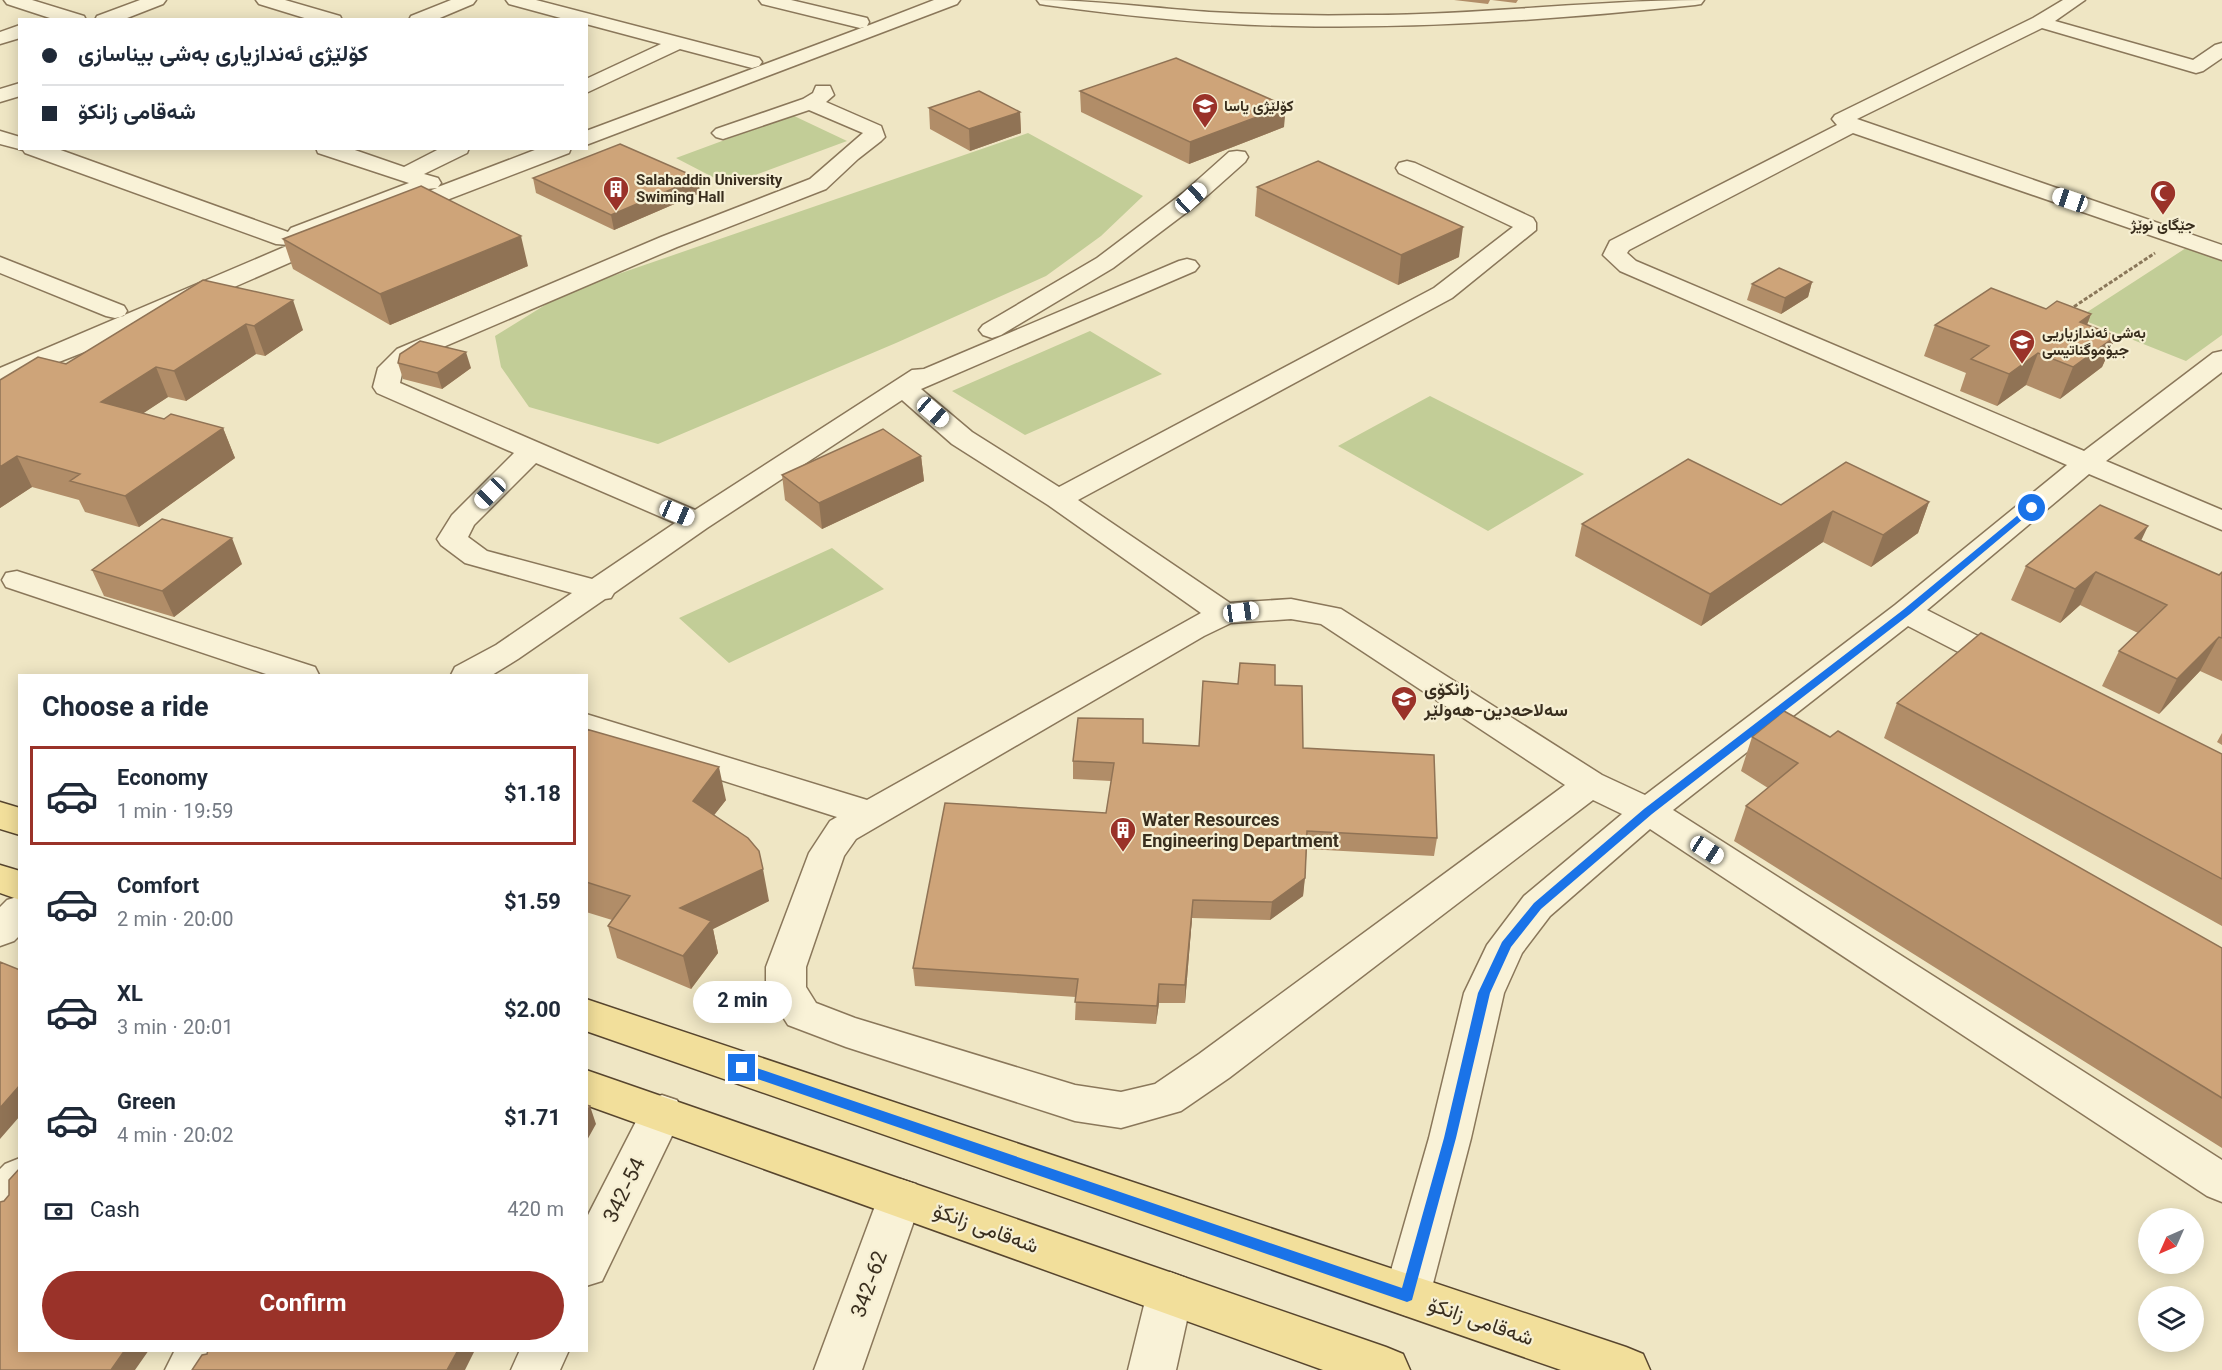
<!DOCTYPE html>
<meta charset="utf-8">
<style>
body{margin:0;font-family:Georgia,Vazirmatn,serif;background:#f2f2f3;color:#1f2937;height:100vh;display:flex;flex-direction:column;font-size:22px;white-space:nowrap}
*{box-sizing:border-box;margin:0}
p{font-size:20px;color:#747a83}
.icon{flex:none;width:33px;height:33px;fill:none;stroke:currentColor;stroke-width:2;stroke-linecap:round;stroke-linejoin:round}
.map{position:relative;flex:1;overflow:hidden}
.panel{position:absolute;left:18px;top:674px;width:570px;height:678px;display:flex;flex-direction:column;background:#fff;border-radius:0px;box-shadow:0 3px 15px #0003}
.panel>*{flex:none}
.banner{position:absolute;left:18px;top:18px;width:570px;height:132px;border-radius:0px;box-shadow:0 3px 15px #0003;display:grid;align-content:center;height:132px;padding:0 24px;background:#fff}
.needle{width:39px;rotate:225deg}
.controls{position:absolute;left:2138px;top:1208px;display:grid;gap:12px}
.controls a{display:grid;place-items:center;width:66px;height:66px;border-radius:50%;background:#fff;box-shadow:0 3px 15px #0003;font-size:30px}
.end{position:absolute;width:27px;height:27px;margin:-14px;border:8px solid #1a73e8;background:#fff;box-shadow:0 0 0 3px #fff}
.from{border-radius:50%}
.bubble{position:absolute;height:42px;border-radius:21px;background:#fff;box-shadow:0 3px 15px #0003;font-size:20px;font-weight:700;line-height:42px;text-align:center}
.car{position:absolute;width:18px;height:36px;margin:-18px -9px;border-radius:8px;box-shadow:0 0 4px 2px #0007;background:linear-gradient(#fff 24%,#345 0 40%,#fff 0 76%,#345 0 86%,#fff 0)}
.banner b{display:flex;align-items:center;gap:21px;height:57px;font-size:22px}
.banner b+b{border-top:2px solid #e0e1e3}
.banner i{width:15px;height:15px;background:#1f2937}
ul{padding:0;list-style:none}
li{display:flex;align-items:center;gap:18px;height:99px;margin:0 12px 9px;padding:0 12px;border:3px solid transparent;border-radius:0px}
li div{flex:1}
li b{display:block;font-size:22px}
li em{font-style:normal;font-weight:700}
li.active{border-color:#9a3229}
li>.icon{width:54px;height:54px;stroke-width:1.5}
h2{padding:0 24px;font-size:27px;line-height:72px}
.pay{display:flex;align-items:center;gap:15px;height:66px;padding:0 24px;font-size:22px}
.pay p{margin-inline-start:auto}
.primary-button{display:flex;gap:12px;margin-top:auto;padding:12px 24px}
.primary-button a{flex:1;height:69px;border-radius:36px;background:#9a3229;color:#fff;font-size:24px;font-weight:700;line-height:69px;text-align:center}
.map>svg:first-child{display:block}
</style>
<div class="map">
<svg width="2222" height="1370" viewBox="0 0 2222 1370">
<rect width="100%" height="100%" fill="#efe6c4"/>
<path fill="#c2cd97" d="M792 115 847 141 728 185 676 158Z
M1028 133 1143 196 1101 236 1046 276 896 343 658 444 529 407 501 367 495 336 566 292Z
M2186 248 2222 261V335L2186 361 2078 318Z
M1090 331 1162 374 1025 435 952 391Z
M1430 396 1584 474 1488 531 1338 446Z
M832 548 884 589 729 663 679 618Z"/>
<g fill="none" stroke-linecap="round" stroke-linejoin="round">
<g stroke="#8a775a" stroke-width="3">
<path id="minor" d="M4 0H32L84 16 86 20H56L7 4Z
M140 0H166L163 4 122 20H95L97 16Z
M256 0H285L340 16 342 20H311L259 4Z
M451 0H476L473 4 435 20H409L411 16Z
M506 0H536L759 58 762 62 759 66 752 68 680 49 586 93V79L661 44 586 24V20H568L509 4Z
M759 0H791L867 18 869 22 867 26 934 0H960L957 4 586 145V131L864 27 860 28 762 4Z
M1037 0C1095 0 1151 8 1209 12 1262 15 1315 16 1368 15 1480 15 1592 0 1704 0L1701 4 1695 5C1560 19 1426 29 1291 26 1209 25 1127 16 1046 5L1040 4Z
M2063 0H2085L2055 21 2193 60 2215 45 2222 43V58L2203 71 2196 73 2042 28 1857 119 2222 245V260L1853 133 1629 250 1627 253 1636 261 2084 451 2213 353 2222 351V372L2106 461 2222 510V530L2089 474 1927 610 2021 658 2025 665 2021 672 2009 676 1997 672 1908 626 1673 810 2222 1160V1202L2207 1196 1650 829 1550 916 1522 953 1504 993 1471 1138 1430 1295 1423 1310 1407 1316 1391 1310 1384 1295 1429 1138 1464 993 1487 945 1524 896 1622 814 1593 800 1229 1078 1181 1111 1121 1128 1075 1121 846 1047 788 1025 766 990V967L809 853 830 821 837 817 586 737V714L867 800 1201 613 1048 505 952 444 902 400 707 528 614 593 611 598 605 599 518 659 492 675H451L455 667 496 645 572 593 465 563 441 545 437 539 452 515 514 453 377 393 373 387 378 368 397 349 661 237 810 179 863 133 809 110 723 139 716 137 712 133 716 129 803 99 813 93 816 86H830L834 95 826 102 881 126 885 137 881 141 858 159 826 189 677 247 415 359 403 369 400 383 695 510 912 370 924 369 1179 261 1187 259 1195 261 1199 266 1195 271 921 389 972 432 1059 487 1434 288 1513 227 1399 173 1396 168 1399 163 1407 161 1415 163 1533 218 1536 223V230L1452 298 1078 500 1230 603 1291 599 1341 609 1602 775 1645 795 1895 605 2067 465 1620 271 1603 255 1610 241 1837 125 1832 119 1835 115 2033 18ZM536 463 675 523 592 579 487 551 468 537 474 525ZM1291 619 1321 624 1565 785 1199 1054 1155 1084 1121 1092 1075 1085 855 1018 816 1003 806 987V967L844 856 856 839 1204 636 1231 623Z
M20 25V38L0 44V32Z
M20 83V96L0 102V89Z
M0 131 20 137V148H55L288 232 291 228 409 183 318 153 316 148H349L404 167 441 148H469L467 153 424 174 438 178 441 183 438 187 540 148H571L569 153 405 216 397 218 389 216 386 211 389 206 325 231 337 232 341 237 337 242 92 349 0 385V368L289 245 276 244 25 153 23 150 0 144ZM437 188 399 202 424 193 427 189Z
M1237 151 1245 152 1248 157 1245 162 1199 203 1113 268 1001 335 992 338 983 335 979 330 983 325 1097 258 1183 193 1229 152Z
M0 257 124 306 127 311 124 316 115 318 106 316 0 273Z
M17 571 315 667 319 675H269L6 587 2 580 6 573Z
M20 896V935L14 941 0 946V907L7 900Z
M662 1095 677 1100 683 1113 602 1281 586 1286V1219L647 1100Z
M20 1158V1211L16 1216 0 1221V1169L5 1164Z
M900 1179 916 1184 922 1198 862 1370H814L878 1198 884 1184Z
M1170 1272 1186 1278 1193 1293 1176 1370H1128L1147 1293 1154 1278Z
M175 1350H226L216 1370H165Z
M520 1350H569L560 1370H511Z"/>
</g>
<g stroke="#57452e" stroke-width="3">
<path id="major" d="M0 802 20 808V835L0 829Z
M0 865 20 871V900L0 893Z
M586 999 1626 1347 1643 1354 1650 1370H1561L586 1031Z
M586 1070 1386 1347 1403 1354 1410 1370H1323L586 1105Z"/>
</g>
<path stroke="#8a775a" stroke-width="3" stroke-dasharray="4 2" stroke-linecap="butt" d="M2069 310 2155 253"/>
<use href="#minor" fill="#f9f2d7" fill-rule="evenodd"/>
<use href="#major" fill="#f2df9b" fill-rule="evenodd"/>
</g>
<path fill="#b18d68" d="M1454 0H1490L1488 4Z
M1492 0H1518L1516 3Z
M1080 91 1284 127 1189 164 1081 112Z
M929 108 1020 112 1021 133 970 151 930 129Z
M533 178H698L700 193 614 230 536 193Z
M1257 187 1459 257 1398 285 1255 216Z
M283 239 528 266 390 325 293 269Z
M203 280 303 330 265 356 256 354 186 401 168 397 143 413 164 419 223 428 235 458 139 527 85 512 79 500 32 487 0 508V380L66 364Z
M1812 282 1808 297 1781 314 1747 300 1752 284Z
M2046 309 2091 314 2087 325 2116 336 2102 367 2060 399 2026 385 1997 406 1960 391 1966 373 1924 356 1935 325Z
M398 363 471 368 442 389 403 379Z
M921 456 924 481 822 529 785 500 782 475Z
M1929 502 1918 533 1871 567 1823 542 1701 626 1575 556 1582 524 1781 505Z
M2141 540 2219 575 2222 572V681L2200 671 2159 714 2102 686 2119 651 2138 633 2080 605 2060 623 2011 600 2026 566Z
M242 564 174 617 104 596 92 570Z
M1238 684 1275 685 1303 748 1437 838 1434 856 1307 849 1303 896 1270 920 1192 918 1185 1003H1159L1156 1024 1075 1020 1076 997 915 986 913 968 1106 813 1111 781 1073 779V761L1143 743 1199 746Z
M1897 703 2222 754V926L1884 738Z
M586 729 726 800 714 815 769 901 713 929 718 953 691 989 617 958 608 926 612 920 586 912Z
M2222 733V745L2217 742Z
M1752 737H1830L2222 948V1148L1734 841 1746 806 1768 788 1741 771Z"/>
<path fill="#907355" d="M1286 106 1284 127 1189 164 1190 142Z
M1020 112 1021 133 970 151 969 129Z
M698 178 700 193 614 230 611 215Z
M1463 227 1459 257 1398 285 1401 255Z
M521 236 528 266 390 325 380 294Z
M1812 282 1808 297 1781 314 1785 298Z
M293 300 303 330 265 356 254 326Z
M2091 314 2079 345 2080 322Z
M246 324 256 354 186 401 174 371Z
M2116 336 2102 367 2060 399 2073 367Z
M466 352 471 368 442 389 437 373Z
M2038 353 2026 385 1997 406 2009 374Z
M156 367 168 397 115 432 101 402Z
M223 428 235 458 139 527 125 496Z
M17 456 32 487 0 508V467Z
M921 456 924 481 822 529 819 503Z
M1929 502 1918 533 1871 567 1883 535Z
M1833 511 1823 542 1701 626 1710 594Z
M2148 526 2132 560 2135 538Z
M232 538 242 564 174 617 162 591Z
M2096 572 2080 605 2060 623 2075 589Z
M2219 637 2200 671 2159 714 2177 679Z
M719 767 726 800 700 833 693 801Z
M763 869 769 901 713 929 718 953 691 989 683 956 680 908Z
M1305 878 1303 896 1270 920 1272 902Z
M1193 900 1192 918 1185 1003V985Z
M1159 984V1003L1156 1024 1157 1006Z
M20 1085V1116L0 1139V1108Z
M590 1106 596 1124 586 1142V1113Z
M125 1350H149L135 1370H111Z
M458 1350H475L465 1370H447Z"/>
<path fill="#cea479" stroke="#907355" stroke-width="1.5" d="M1176 58 1286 106 1190 142 1080 91Z
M979 91 1020 112 969 129 929 108Z
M620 144 698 178 611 215 533 178Z
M1318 161 1463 227 1401 255 1257 187Z
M421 186 521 236 380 294 283 239Z
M1779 268 1812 282 1785 298 1752 284Z
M203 280 293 300 254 326 246 324 174 371 156 367 101 402 164 419 171 414 223 428 125 496 70 481 80 474 17 456 0 467V380L38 357 66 364Z
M1991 288 2046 309 2057 301 2091 314 2080 322 2116 336 2073 367 2038 353 2009 374 1971 359 1989 346 1935 325Z
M420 341 466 352 437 373 398 363 400 354Z
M883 429 921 456 819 503 782 475Z
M1688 459 1781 505 1846 462 1929 502 1883 535 1833 511 1710 594 1582 524Z
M2100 505 2148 526 2135 538 2219 575 2222 572V638L2219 637 2177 679 2119 651 2167 605 2096 572 2075 589 2026 566Z
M162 519 232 538 162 591 92 570Z
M1981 633 2222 754V879L1897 703Z
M1240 663 1275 665V685L1302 686 1303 748 1434 755 1437 838 1307 831 1305 878 1272 902 1193 900 1185 985 1159 984 1157 1006 1075 1002 1078 979 913 968 945 803 1106 813 1114 763 1073 761 1078 718 1143 719V743L1199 746 1203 681 1238 684Z
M1784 711 1830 737 1838 731 2222 948V1098L1746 806 1798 763 1752 737Z
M586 729 719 767 693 801 748 838 759 851 763 869 680 908 711 921 683 956 608 926 630 896 586 882Z
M0 962 20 970V1085L0 1108Z
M586 1105 590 1106 586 1113Z
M20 1168V1350H125L111 1370H0V1202L4 1201 9 1195V1180Z
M208 1350H458L447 1370H192L202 1355 207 1354Z"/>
<path fill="#1a73e8" d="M2029 506 2036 508 1910 614 1652 814 1541 909 1511 947 1490 993 1456 1138 1412 1300 1407 1302 737 1072 736 1068 742 1063 1402 1288 1444 1138 1478 993 1502 942 1534 903 1644 809 1903 610Z"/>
<defs>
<g id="university-pin" transform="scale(1.35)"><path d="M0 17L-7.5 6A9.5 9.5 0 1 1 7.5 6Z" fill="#9a3229" stroke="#f6efd3"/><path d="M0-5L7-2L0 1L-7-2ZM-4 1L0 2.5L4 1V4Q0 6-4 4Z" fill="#fff"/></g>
<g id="building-pin" transform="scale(1.35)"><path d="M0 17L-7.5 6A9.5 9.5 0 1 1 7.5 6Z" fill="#9a3229" stroke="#f6efd3"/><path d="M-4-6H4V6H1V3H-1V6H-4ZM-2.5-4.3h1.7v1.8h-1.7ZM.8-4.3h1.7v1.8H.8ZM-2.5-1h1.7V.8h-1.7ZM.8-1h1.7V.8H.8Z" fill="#fff"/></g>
<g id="mosque-pin" transform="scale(1.35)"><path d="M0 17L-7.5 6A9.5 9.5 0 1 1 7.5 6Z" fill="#9a3229" stroke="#f6efd3"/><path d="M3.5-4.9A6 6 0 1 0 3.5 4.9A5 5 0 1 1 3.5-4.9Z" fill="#fff"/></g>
</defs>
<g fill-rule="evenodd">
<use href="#university-pin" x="1205" y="106"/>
<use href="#building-pin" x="616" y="189"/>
<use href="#mosque-pin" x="2163" y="193"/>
<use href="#university-pin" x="2022" y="342"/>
<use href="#university-pin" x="1404" y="699"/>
<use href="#building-pin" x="1123" y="830"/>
</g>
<g text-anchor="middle" stroke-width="4.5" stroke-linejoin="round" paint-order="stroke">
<g font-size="15" font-weight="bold" fill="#392e1e" stroke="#f6efd3" text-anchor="start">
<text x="1224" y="111">کۆلێژی یاسا</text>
<text x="636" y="185">Salahaddin University<tspan x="636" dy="17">Swiming Hall</tspan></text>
<text x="2163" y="230" text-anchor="middle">جێگای نوێژ</text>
<text x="2042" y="338">بەشی ئەندازیاریی<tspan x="2042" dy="17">جیۆموگناتیسی</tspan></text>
</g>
<g font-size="18" font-weight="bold" fill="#392e1e" stroke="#f6efd3" text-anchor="start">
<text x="1424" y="695">زانکۆی<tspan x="1424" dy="21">سەلاحەدین-هەولێر</tspan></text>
<text x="1142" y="826">Water Resources<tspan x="1142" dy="21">Engineering Department</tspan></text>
</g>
<g font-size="21" fill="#392e1e" stroke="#f6efd3">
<text transform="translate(624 1190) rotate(-64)" y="7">342-54</text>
<text transform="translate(986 1228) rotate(20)" y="7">شەقامی زانکۆ</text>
<text transform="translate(869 1284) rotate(-70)" y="7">342-62</text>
<text transform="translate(1481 1321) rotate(19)" y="7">شەقامی زانکۆ</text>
</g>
</g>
</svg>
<div class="controls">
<a><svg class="needle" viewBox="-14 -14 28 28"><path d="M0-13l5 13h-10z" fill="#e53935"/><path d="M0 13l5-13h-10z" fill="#747a83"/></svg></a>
<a><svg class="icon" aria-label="layers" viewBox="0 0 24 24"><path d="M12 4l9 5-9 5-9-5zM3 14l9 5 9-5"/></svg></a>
</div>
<i class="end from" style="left:2032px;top:508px"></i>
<i class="end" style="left:742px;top:1068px"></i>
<div class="bubble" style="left:693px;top:981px;width:99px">2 min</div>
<i class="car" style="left:1191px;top:198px;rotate:47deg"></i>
<i class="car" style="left:2070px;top:200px;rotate:289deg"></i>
<i class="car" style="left:933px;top:412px;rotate:131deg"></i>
<i class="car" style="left:490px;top:493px;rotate:225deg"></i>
<i class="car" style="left:677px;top:513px;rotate:113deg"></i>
<i class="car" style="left:1241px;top:612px;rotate:82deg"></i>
<i class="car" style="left:1707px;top:850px;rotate:123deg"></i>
<div class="banner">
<b><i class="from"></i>کۆلێژی ئەندازیاری بەشی بیناسازی</b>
<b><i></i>شەقامی زانکۆ</b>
</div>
<section class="panel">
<h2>Choose a ride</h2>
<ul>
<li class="active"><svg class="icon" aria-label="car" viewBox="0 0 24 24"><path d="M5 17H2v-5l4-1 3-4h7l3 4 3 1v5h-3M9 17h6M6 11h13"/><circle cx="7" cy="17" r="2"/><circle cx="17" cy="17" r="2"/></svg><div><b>Economy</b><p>1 min · 19:59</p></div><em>$1.18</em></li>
<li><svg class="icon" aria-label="car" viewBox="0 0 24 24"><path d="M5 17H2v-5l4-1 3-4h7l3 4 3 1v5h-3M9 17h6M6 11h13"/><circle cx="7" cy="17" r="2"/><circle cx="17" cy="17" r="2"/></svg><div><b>Comfort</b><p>2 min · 20:00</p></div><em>$1.59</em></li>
<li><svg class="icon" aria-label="car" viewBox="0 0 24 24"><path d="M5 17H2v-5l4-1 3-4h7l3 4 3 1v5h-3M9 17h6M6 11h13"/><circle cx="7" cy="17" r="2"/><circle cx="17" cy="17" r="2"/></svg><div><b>XL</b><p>3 min · 20:01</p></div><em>$2.00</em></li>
<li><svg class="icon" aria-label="car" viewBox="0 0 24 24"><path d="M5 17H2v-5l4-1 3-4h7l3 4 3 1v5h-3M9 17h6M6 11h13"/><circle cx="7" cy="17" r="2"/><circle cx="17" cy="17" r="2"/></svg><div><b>Green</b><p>4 min · 20:02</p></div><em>$1.71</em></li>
</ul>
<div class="pay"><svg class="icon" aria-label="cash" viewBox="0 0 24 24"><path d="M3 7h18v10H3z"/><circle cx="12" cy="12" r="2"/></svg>Cash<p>420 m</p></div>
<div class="primary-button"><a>Confirm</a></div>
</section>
</div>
